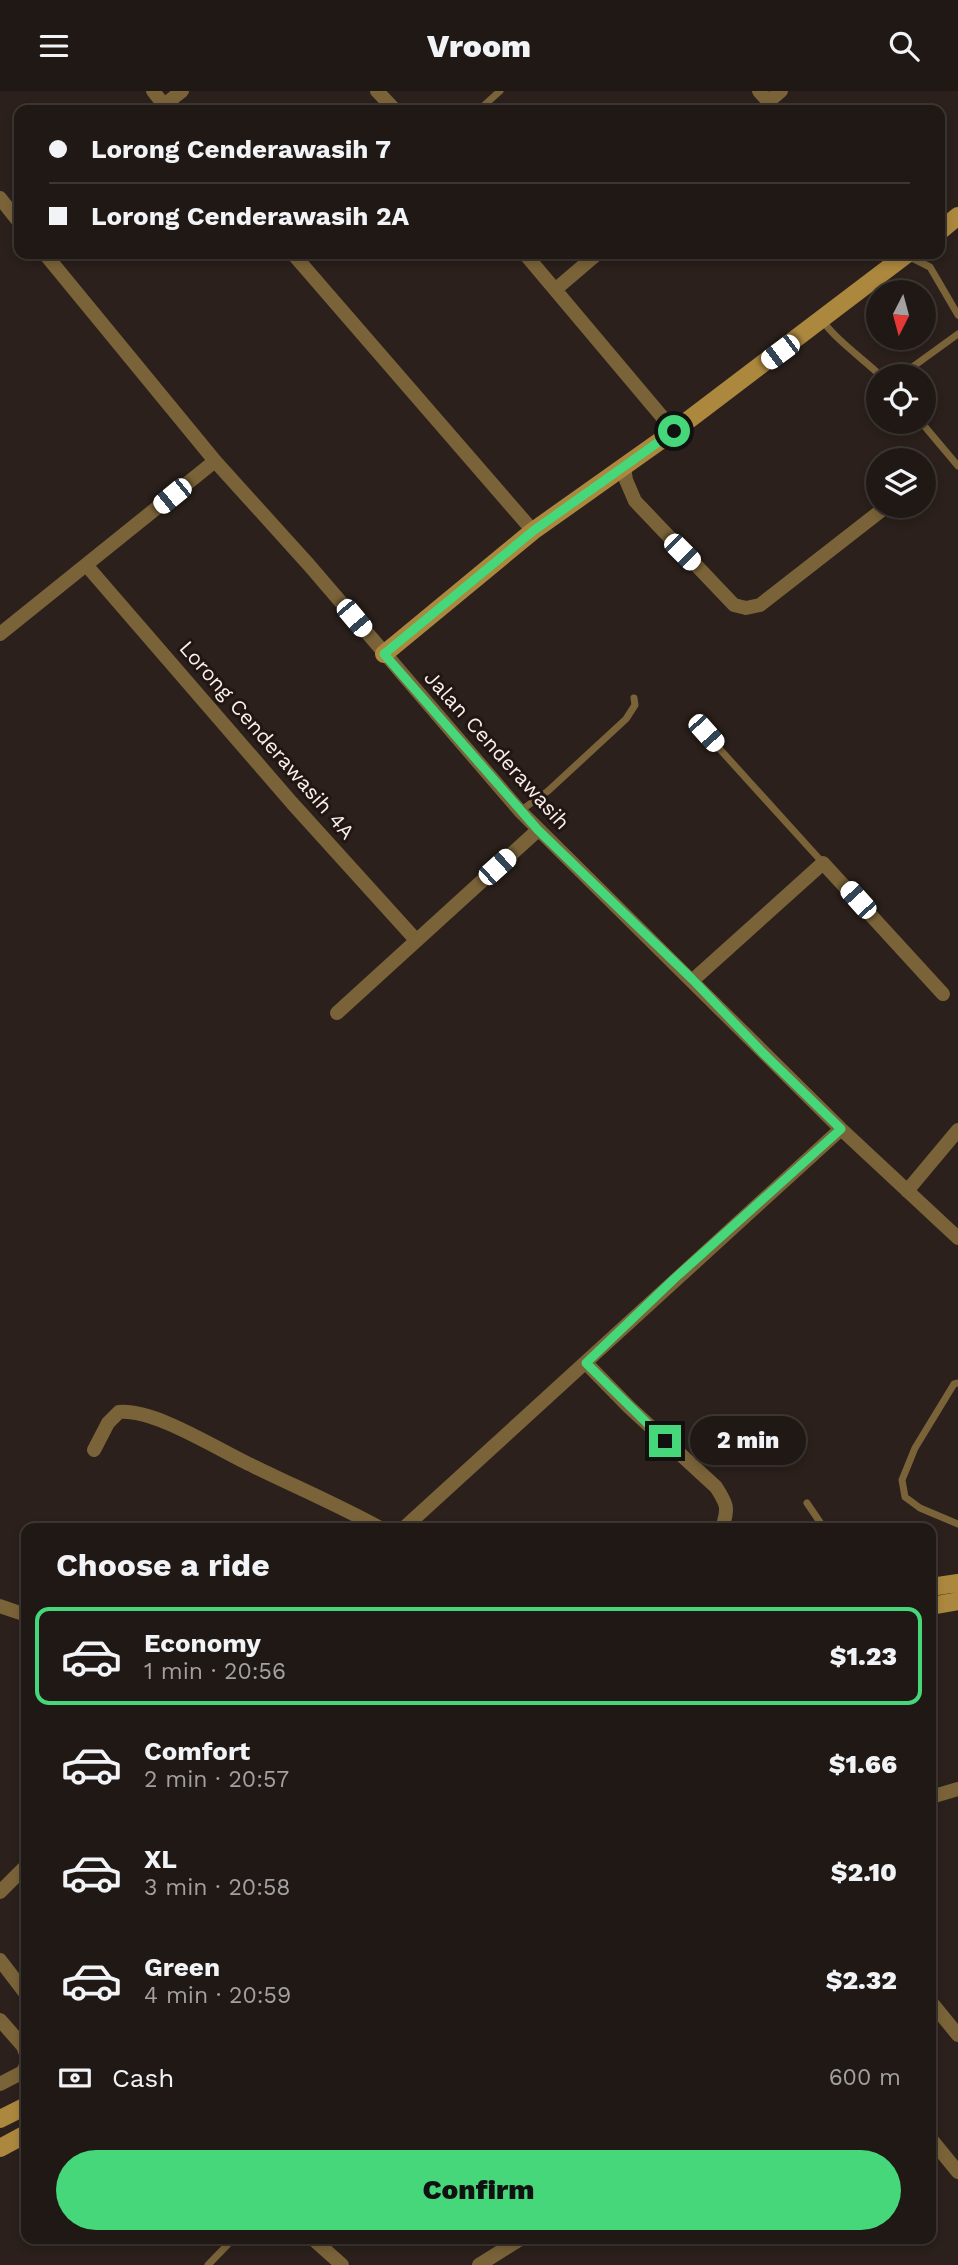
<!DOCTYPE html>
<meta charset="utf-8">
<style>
body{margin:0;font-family:"Work Sans",sans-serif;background:#28211d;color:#f1f3f6;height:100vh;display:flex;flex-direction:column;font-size:26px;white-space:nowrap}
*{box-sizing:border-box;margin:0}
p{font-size:23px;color:#a2a0a0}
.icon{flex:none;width:38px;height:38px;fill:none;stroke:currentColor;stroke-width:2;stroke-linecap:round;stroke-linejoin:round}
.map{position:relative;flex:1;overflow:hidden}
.side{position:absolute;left:21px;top:1432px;width:915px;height:721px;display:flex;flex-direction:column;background:#201814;border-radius:14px;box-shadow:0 4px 10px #0003,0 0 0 2px #3d3734}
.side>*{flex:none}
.hud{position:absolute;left:14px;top:14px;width:931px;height:154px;border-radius:14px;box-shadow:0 4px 10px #0003,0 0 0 2px #3d3734;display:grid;align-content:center;height:154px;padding:0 35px;background:#201814}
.needle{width:46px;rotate:186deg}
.fabs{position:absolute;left:866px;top:189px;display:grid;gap:14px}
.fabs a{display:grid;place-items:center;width:70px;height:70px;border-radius:50%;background:#201814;box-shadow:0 4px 10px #0003,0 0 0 2px #3d3734;font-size:35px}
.end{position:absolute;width:32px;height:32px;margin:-16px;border:9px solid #45d77a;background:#111;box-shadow:0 0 0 4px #111}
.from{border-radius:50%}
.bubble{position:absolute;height:49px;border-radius:24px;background:#201814;box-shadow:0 4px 10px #0003,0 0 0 2px #3d3734;font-size:23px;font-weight:800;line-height:49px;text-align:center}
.car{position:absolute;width:21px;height:42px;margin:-21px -10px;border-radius:9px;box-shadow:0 0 5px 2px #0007;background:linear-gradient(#fff 24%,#345 0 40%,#fff 0 76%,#345 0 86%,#fff 0)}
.hud b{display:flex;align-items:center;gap:24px;height:66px;font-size:26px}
.hud b+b{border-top:2px solid #3d3734}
.hud i{width:18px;height:18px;background:#f1f3f6}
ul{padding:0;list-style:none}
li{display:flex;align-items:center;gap:21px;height:98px;margin:0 14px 10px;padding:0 21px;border:4px solid transparent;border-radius:14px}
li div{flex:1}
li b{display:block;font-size:26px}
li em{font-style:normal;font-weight:800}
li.current{border-color:#45d77a}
li>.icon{width:63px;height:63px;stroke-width:1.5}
h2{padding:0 35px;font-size:32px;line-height:84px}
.pay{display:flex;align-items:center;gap:18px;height:77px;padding:0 35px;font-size:26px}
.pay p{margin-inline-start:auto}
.action{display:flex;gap:14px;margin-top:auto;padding:14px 35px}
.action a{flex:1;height:80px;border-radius:42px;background:#45d77a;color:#111;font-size:28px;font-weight:800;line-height:80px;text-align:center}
header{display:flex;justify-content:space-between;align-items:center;height:91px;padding:0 35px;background:#201814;font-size:32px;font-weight:800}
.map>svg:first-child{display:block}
</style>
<header><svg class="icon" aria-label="menu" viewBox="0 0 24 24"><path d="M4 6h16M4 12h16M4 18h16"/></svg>Vroom<svg class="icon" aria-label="search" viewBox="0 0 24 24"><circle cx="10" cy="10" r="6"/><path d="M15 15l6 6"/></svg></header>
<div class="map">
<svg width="958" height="2174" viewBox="0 0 958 2174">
<rect width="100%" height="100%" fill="#2b201b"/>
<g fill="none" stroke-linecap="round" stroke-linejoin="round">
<path stroke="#7a6338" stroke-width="7" d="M479 19 500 0
M908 165 930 176 958 224
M822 229C836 249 862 267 881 285
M900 285 958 243
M921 331 958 375
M706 643 823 772
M520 720 548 700 626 628 635 614 634 607
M958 1292 954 1293 915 1357 902 1389 905 1406 920 1417 958 1433
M807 1412 824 1437
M208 2174 234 2147"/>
<path stroke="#7a6338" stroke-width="14" d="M153 0 168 19
M377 0 395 19
M759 0 776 19
M768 11 781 0
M164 14 182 0
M0 107 19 131
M45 163 215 370 309 474 520 720 841 1038 958 1147
M293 163 533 440
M525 163 674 340
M556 198 597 163
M624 376 626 389 635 410 734 514 746 517 760 514 887 415
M87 475 292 712 416 849
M0 543 215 370
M693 889 823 772 943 903
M337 922 538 739
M907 1100 958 1039
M586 1272 629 1316 716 1396C727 1413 729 1417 722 1437
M94 1359 108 1332 119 1321C156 1318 218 1359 253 1375 296 1396 338 1414 380 1437
M404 1437 841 1038
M0 1515 26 1524
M931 1706 958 1698
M0 1801 26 1775
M0 1869 26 1903
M931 1911 958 1944
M0 1929 23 1955 26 1963
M0 1993 23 1981 26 1974
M931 2048 958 2081
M312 2147 342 2174
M479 2174 522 2147"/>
<path stroke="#ac873e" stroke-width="18" d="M940 140 958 125
M384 563 533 440 674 340 907 163
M931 1496 958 1492
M931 1515 958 1510
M0 2028 26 2015
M0 2057 26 2043"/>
</g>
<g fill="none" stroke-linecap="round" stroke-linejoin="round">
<path stroke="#45d77a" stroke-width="9" d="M665 1350 586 1272 674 1188 841 1038 762 961 693 889 538 739 384 563 533 440 674 340"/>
</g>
<g text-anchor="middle" stroke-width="6" stroke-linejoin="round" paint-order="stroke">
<g font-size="21" fill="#f8efec" stroke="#221612">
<text transform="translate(267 649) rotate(49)" y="7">Lorong Cenderawasih 4A</text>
<text transform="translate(497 659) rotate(48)" y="7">Jalan Cenderawasih</text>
</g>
</g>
</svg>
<div class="fabs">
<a><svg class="needle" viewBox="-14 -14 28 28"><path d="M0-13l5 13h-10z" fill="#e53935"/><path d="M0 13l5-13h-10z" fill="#a2a0a0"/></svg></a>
<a><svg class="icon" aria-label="locate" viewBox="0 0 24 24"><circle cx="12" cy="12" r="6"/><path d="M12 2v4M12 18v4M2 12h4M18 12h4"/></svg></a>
<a><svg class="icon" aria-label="layers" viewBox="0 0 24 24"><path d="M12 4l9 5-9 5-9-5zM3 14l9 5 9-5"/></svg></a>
</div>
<i class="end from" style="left:674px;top:340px"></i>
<i class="end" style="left:665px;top:1350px"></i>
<div class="bubble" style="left:690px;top:1325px;width:116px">2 min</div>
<i class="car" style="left:780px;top:261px;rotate:233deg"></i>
<i class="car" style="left:172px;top:405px;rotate:231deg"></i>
<i class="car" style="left:682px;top:461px;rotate:135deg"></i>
<i class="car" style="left:354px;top:527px;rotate:140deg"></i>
<i class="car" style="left:706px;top:642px;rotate:138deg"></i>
<i class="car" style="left:497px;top:776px;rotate:48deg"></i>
<i class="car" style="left:858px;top:809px;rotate:318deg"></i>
<div class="hud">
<b><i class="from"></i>Lorong Cenderawasih 7</b>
<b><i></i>Lorong Cenderawasih 2A</b>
</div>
<section class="side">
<h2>Choose a ride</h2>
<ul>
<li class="current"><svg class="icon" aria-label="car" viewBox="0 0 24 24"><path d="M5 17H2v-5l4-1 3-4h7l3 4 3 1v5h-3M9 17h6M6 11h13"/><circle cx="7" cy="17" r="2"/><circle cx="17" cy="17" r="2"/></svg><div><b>Economy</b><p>1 min · 20:56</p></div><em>$1.23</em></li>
<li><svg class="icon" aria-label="car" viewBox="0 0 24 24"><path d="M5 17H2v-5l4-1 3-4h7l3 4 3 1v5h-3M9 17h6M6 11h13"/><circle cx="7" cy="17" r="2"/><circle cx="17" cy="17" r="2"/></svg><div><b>Comfort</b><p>2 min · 20:57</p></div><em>$1.66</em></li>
<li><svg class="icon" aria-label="car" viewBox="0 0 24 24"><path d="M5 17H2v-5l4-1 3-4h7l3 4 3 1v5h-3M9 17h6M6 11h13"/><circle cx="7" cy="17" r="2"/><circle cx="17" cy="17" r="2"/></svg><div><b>XL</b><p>3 min · 20:58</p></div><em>$2.10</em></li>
<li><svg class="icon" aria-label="car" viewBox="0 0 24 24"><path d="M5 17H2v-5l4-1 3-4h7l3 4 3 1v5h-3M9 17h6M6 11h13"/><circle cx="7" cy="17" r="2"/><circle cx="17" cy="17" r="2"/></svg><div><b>Green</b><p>4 min · 20:59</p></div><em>$2.32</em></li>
</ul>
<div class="pay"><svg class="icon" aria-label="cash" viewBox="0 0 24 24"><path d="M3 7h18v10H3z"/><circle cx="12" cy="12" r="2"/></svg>Cash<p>600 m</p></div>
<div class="action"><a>Confirm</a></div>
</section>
</div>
